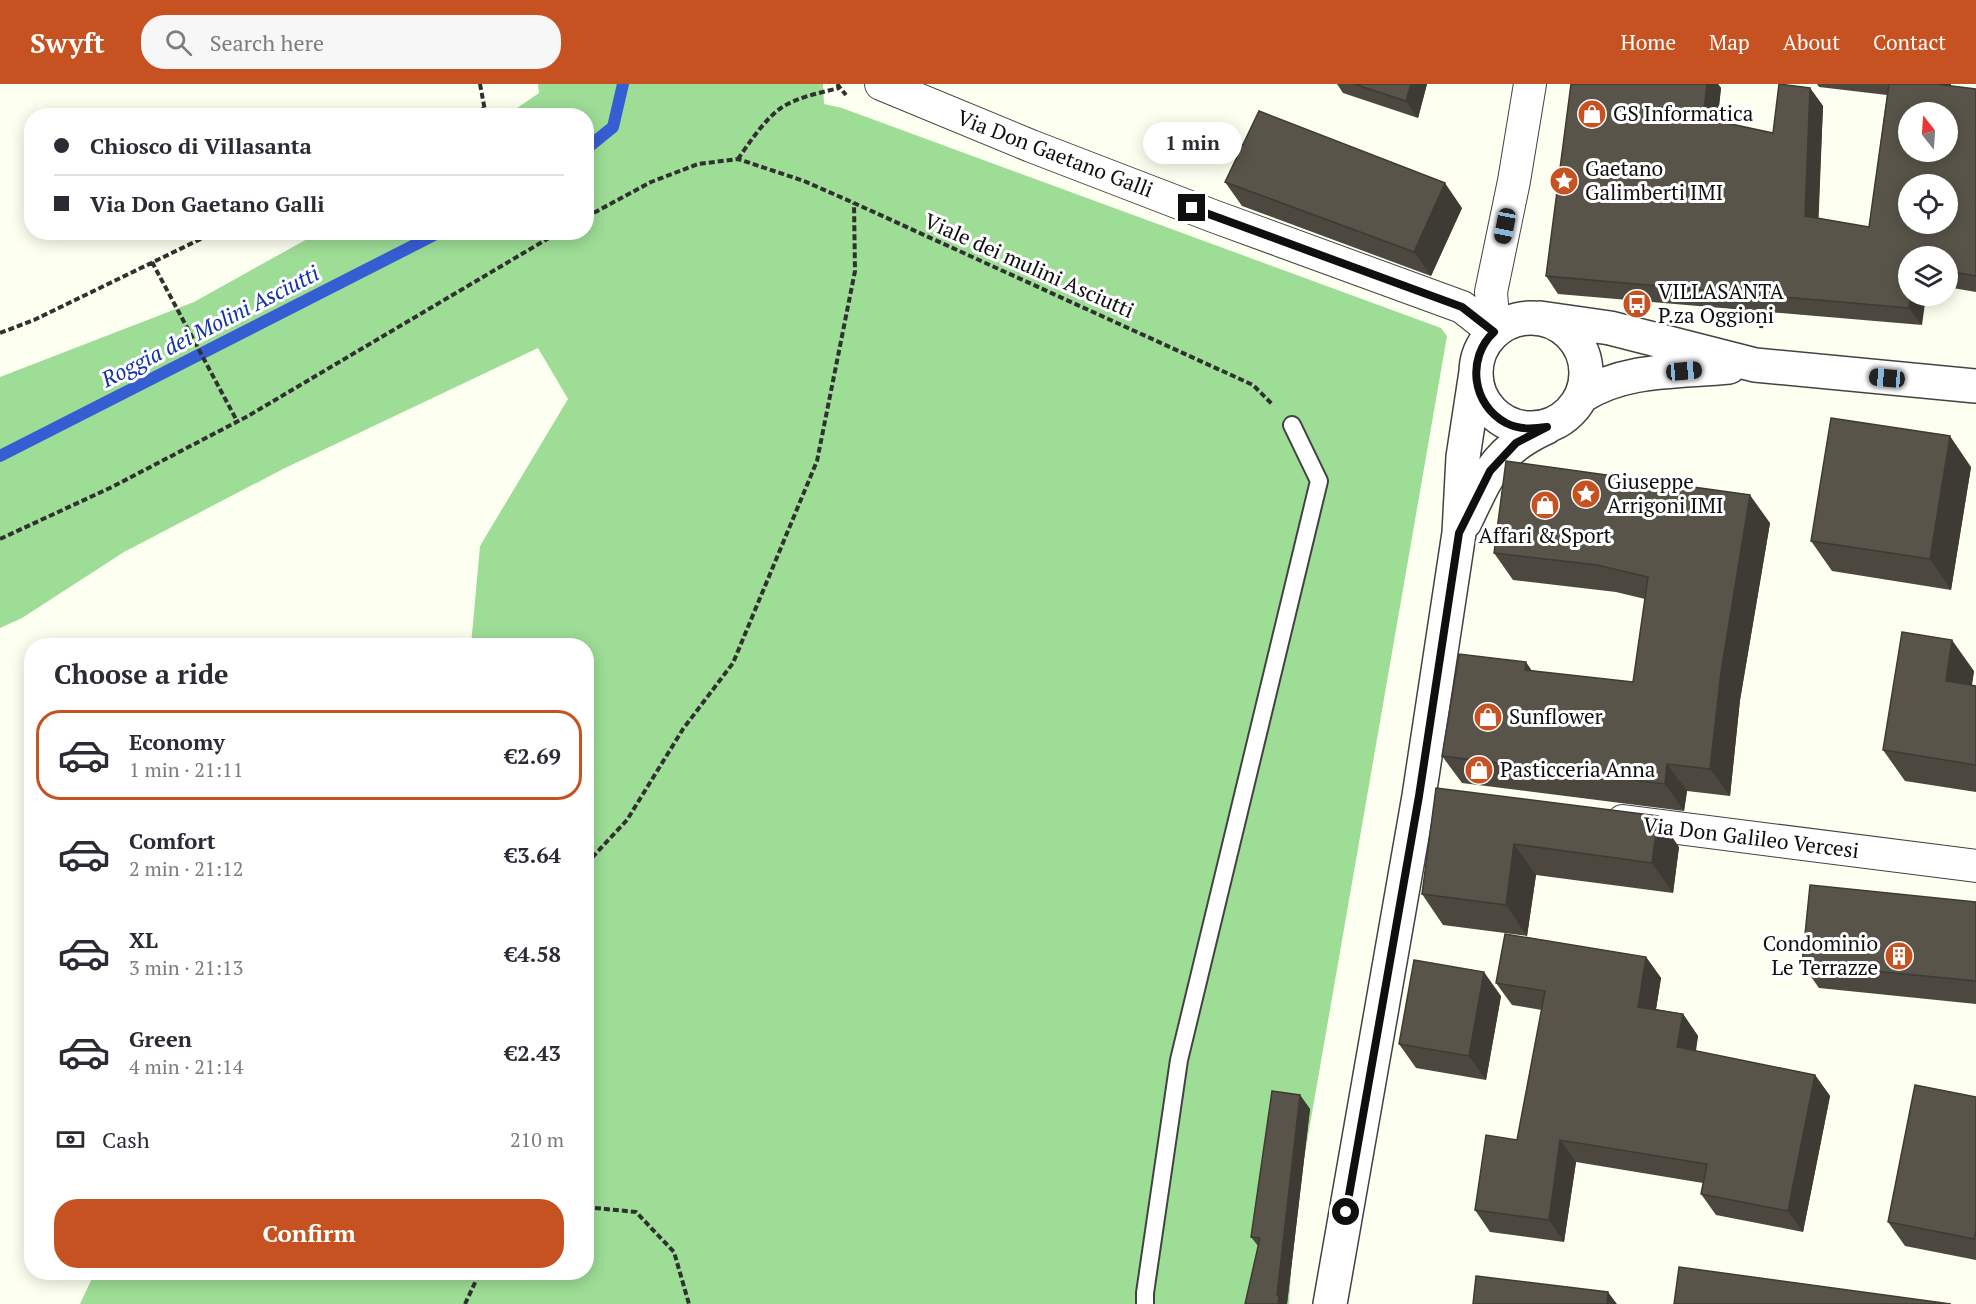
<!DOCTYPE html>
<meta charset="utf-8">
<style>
body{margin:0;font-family:"PT Serif",serif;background:#f7f7f7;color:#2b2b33;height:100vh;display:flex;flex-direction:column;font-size:22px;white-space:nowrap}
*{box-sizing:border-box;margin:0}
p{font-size:20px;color:#7c7c81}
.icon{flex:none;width:33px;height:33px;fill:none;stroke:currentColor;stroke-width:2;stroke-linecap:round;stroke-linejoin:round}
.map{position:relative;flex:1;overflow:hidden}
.sheet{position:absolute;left:24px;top:554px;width:570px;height:642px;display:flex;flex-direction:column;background:#fff;border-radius:24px;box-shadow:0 3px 15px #0003}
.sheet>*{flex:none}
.hud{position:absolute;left:24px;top:24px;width:570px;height:132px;border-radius:24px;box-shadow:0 3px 15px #0003;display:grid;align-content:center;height:132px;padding:0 30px;background:#fff}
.needle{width:39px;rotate:343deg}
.controls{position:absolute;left:1898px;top:18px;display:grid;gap:12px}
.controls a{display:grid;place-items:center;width:60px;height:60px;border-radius:50%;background:#fff;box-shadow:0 3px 15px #0003;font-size:30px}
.end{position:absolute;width:27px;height:27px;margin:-14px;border:8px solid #0f0f0f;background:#fff;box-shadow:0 0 0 3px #fff}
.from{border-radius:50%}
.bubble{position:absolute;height:42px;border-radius:21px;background:#fff;box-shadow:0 3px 15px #0003;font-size:20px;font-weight:800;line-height:42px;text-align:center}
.car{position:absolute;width:18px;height:36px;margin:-18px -9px;border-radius:8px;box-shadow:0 0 4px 2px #0007;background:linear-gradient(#222 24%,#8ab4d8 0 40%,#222 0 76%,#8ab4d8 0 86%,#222 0)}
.hud b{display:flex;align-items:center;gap:21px;height:57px;font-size:22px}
.hud b+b{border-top:2px solid #e1e1e2}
.hud i{width:15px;height:15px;background:#2b2b33}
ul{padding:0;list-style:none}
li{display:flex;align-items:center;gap:18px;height:90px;margin:0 12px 9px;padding:0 18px;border:3px solid transparent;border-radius:24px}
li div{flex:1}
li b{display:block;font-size:22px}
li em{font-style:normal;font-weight:800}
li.selected{border-color:#c55220}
li>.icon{width:54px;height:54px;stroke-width:1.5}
h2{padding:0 30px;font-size:27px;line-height:72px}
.pay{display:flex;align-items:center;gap:15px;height:66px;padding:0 30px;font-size:22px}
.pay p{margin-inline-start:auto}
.cta{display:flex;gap:12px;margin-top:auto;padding:12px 30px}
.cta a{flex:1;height:69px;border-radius:24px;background:#c55220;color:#fff;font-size:24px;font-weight:800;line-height:69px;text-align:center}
header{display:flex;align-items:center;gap:36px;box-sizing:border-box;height:84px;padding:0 30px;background:#c55220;color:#fff}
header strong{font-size:28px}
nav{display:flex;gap:33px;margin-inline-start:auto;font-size:21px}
.search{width:420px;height:54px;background:#f7f7f7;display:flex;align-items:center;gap:15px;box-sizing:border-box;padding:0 21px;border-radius:24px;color:#7c7c81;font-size:22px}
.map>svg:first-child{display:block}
</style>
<header>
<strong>Swyft</strong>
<div class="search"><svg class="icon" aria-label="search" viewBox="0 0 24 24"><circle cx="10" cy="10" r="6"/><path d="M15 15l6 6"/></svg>Search here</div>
<nav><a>Home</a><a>Map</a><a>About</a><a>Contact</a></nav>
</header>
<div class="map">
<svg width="1976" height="1220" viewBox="0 0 1976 1220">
<rect width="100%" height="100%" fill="#fdfff0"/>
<path fill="#9ddd96" d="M538 0H823L824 20 842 24 1441 244 1447 252 1303 1081 1292 1173 1289 1220H80L95 1188H586V561H471L480 462 568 315 538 264 283 385 124 468 22 534 0 544V293L194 218 318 149 586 148V32L507 31 539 9Z"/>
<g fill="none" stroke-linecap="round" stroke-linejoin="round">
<path stroke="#365ed3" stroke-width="12" d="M586 65 613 43 623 0
M0 372 440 148"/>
<g stroke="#424242" stroke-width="20">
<path id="service" d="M1145 1220V1209L1179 976 1319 397 1292 341"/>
</g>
<g stroke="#424242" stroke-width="34">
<path id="minor" d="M881 0 1031 62 1213 132 1462 223 1494 248
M1494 248 1491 208 1514 97 1530 0
M1623 737 1976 782"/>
</g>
<g stroke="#424242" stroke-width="36">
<path id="tertiary" d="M1476 289a55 55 0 1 1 110 0a55 55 0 1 1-110 0Z
M1540 234 1610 244 1755 281 1976 302
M1582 312C1625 284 1679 288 1729 283
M1465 438C1488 390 1496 366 1547 343
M1330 1220 1419 712 1459 449 1463 373 1476 288"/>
</g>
<path stroke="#313131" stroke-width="4" stroke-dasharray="6 3" stroke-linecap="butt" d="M480 0 486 32
M837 0 846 11
M473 32 484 24
M738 75C749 59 765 35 781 24 797 13 820 9 839 4
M586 133 651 98 698 80 738 75 804 97 854 119 1253 301 1273 321
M152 178 237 337
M1761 244 1764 227
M0 249 34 236 215 148
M0 455 112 403 248 332 559 148
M586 780 627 736 683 645 733 579 817 377 855 187 854 119
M586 1123 636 1128 674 1168 689 1220
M465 1220 480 1188"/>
<use href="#service" stroke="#fff" stroke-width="16"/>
<use href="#minor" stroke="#fff" stroke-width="32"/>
<use href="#tertiary" stroke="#fff" stroke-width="33"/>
</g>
<path fill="#4c4840" d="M1337 0H1427L1418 34 1343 9Z
M1571 0H1718L1721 4 1717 37 1773 49 1810 4 1823 22 1818 134 1869 143 1887 11 1819 3 1817 0H1951L1950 2 1976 5V208L1947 203V172H1908L1922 241 1558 210 1546 192Z
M1225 98 1462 124 1431 192 1242 122Z
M1971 383 1951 506 1832 487 1811 457Z
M1770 439 1740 616 1730 712 1687 707 1684 727 1462 699 1442 672 1532 587 1633 598 1645 515 1616 508 1513 496 1494 469Z
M1974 587 1972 601 1976 602V708L1905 697 1883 666Z
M1436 704 1679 763 1673 809 1536 791 1527 852 1443 841 1422 810Z
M1976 818V920L1819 904 1802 880Z
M1646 873 1661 894 1656 925 1683 930 1698 952 1696 967 1815 991 1830 1012 1803 1148 1716 1131 1701 1110 1703 1099 1576 1078 1564 1158 1490 1148 1475 1126 1517 1056 1542 926 1512 921 1496 899Z
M1501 912 1486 996 1416 984 1399 960Z
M1300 1011 1310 1025 1287 1220H1245L1258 1162 1251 1153Z
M1976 1013V1176L1905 1162 1888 1138Z"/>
<path fill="#3e3b34" d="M1411 0H1427L1418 34 1406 17Z
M1707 0H1718L1721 4 1716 52 1703 34Z
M1936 0H1951L1948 19Z
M1810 4 1823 22 1818 150 1805 132Z
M1445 99 1462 124 1431 192 1414 168Z
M1911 212H1926L1922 241 1909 224Z
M1950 352 1971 383 1951 506 1930 475Z
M1750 411 1770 439 1740 616 1730 712 1710 685 1721 588Z
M1952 556 1974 587 1967 628 1946 597Z
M1526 578 1545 606 1525 586Z
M1667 680 1687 707 1684 727 1665 700Z
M1658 732 1679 763 1673 809 1652 779Z
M1514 760 1536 791 1527 852 1506 821Z
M1646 873 1661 894 1653 944 1638 923Z
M1484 888 1501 912 1486 996 1469 972Z
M1683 930 1698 952 1692 985 1677 963Z
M1815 991 1830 1012 1803 1148 1788 1127Z
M1300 1011 1310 1025 1287 1220H1278L1277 1211Z
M1560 1056 1576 1078 1564 1158 1549 1136Z
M1608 1208 1617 1220H1607Z"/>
<path fill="#58544a" stroke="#3e3b34" stroke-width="1.5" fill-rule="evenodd" d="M1354 0H1411L1406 17Z
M1571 0H1707L1703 34 1773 49 1779 0 1810 4 1805 132 1869 143 1889 0H1936L1976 5V192L1947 187V172H1908V212H1911L1909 224 1546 192ZM1908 28H1947V68H1908ZM1908 100H1947V140H1908Z
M1259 27 1445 99 1414 168 1225 98Z
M1831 334 1950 352 1930 475 1811 457Z
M1506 377 1750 411 1721 588 1710 685 1667 680 1665 700 1442 672 1459 570 1526 578 1525 586 1633 598 1648 493 1597 481 1494 469Z
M1902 548 1952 556 1946 597 1976 602V681L1883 666Z
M1436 704 1658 732 1652 779 1514 760 1506 821 1422 810Z
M1810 801 1976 818V897L1802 880Z
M1505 850 1646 873 1638 923 1683 930 1677 963 1815 991 1788 1127 1701 1110 1707 1080 1560 1056 1549 1136 1475 1126 1486 1051 1517 1056 1545 907 1496 899Z
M1414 876 1484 888 1469 972 1399 960Z
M1915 1001 1976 1013V1146L1974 1155 1888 1138Z
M1272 1007 1300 1011 1277 1211 1279 1212 1278 1220H1245L1260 1154 1251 1153Z
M1679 1183 1951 1220H1674Z
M1476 1192 1608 1208 1607 1220H1473Z"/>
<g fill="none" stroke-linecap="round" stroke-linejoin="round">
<path stroke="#0f0f0f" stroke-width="8" d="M1192 124 1462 223 1494 248C1466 274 1472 321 1506 339 1520 346 1533 345 1547 343L1516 359 1490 387 1459 449 1419 712 1346 1128"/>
</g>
<defs>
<g id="shop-disc" transform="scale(1.5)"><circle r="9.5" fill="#c55220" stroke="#fff"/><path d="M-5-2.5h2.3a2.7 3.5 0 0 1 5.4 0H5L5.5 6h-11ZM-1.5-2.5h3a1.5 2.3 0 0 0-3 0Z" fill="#fff"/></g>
<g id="sight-disc" transform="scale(1.5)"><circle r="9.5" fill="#c55220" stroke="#fff"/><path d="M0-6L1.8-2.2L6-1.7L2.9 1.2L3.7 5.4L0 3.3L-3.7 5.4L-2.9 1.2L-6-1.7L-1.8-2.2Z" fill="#fff"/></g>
<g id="bus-disc" transform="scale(1.5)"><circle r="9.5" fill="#c55220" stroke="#fff"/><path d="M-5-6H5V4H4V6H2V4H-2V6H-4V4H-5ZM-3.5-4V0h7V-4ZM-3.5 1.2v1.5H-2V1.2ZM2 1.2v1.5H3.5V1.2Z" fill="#fff"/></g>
<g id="building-disc" transform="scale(1.5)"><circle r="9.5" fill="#c55220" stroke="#fff"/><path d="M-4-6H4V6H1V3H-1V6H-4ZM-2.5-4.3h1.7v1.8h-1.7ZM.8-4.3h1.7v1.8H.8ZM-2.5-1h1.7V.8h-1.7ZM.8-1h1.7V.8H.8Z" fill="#fff"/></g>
</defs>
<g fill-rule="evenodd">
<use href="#shop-disc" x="1592" y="30"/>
<use href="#sight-disc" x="1564" y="97"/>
<use href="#bus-disc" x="1637" y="220"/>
<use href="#sight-disc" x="1586" y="410"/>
<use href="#shop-disc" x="1545" y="421"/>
<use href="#shop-disc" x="1488" y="633"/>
<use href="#shop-disc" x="1479" y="686"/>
<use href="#building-disc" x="1899" y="872"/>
</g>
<g text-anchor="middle" stroke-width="6" stroke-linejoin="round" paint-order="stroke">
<g font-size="21" fill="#0f0f0f" stroke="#fff" text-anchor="start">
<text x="1613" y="37">GS Informatica</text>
<text x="1585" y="92">Gaetano<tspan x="1585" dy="24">Galimberti IMI</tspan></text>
<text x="1658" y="215">VILLASANTA<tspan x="1658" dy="24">P.za Oggioni</tspan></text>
<text x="1607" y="405">Giuseppe<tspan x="1607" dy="24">Arrigoni IMI</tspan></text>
<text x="1545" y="459" text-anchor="middle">Affari &amp; Sport</text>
<text x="1509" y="640">Sunflower</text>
<text x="1500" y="693">Pasticceria Anna</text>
<text x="1878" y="867" text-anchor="end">Condominio<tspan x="1878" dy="24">Le Terrazze</tspan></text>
</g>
<g font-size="21" fill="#0f0f0f" stroke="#fff">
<text transform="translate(1055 70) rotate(21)" y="7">Via Don Gaetano Galli</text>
<text transform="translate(1029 182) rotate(24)" y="7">Viale dei mulini Asciutti</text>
<text transform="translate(1751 754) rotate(7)" y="7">Via Don Galileo Vercesi</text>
</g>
<g font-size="22" font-style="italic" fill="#1232a6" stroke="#fff">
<text transform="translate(210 242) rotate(-27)" y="8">Roggia dei Molini Asciutti</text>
</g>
</g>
</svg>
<div class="controls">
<a><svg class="needle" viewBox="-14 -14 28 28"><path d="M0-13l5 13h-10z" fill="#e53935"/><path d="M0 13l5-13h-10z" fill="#7c7c81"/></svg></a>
<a><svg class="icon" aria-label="locate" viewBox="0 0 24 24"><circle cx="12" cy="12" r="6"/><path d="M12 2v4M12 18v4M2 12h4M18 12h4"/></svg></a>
<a><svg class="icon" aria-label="layers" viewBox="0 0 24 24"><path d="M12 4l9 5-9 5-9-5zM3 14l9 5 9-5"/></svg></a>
</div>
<i class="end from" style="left:1346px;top:1128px"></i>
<i class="end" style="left:1192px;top:124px"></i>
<div class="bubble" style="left:1143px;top:38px;width:99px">1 min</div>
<i class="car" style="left:1505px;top:142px;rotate:191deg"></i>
<i class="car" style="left:1684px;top:287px;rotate:85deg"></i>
<i class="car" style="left:1887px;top:294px;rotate:275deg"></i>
<div class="hud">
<b><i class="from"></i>Chiosco di Villasanta</b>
<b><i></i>Via Don Gaetano Galli</b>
</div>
<section class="sheet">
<h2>Choose a ride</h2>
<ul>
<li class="selected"><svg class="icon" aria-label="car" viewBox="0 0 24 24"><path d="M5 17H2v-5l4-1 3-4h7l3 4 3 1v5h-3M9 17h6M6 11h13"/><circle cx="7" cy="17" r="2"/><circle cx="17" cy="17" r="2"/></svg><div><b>Economy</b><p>1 min · 21:11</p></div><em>€2.69</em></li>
<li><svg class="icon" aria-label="car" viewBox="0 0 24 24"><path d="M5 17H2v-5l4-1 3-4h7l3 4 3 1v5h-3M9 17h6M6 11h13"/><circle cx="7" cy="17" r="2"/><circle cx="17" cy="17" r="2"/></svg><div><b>Comfort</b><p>2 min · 21:12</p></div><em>€3.64</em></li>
<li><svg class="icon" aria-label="car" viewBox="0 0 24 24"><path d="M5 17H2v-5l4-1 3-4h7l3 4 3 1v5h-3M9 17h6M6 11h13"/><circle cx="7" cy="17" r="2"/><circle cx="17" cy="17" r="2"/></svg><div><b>XL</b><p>3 min · 21:13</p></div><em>€4.58</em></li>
<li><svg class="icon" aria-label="car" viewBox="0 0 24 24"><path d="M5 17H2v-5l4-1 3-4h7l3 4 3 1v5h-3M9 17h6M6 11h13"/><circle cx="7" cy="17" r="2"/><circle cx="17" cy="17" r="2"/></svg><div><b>Green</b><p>4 min · 21:14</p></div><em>€2.43</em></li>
</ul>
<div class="pay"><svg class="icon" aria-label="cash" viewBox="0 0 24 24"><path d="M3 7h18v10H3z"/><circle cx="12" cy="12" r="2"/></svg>Cash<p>210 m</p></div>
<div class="cta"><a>Confirm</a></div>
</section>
</div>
